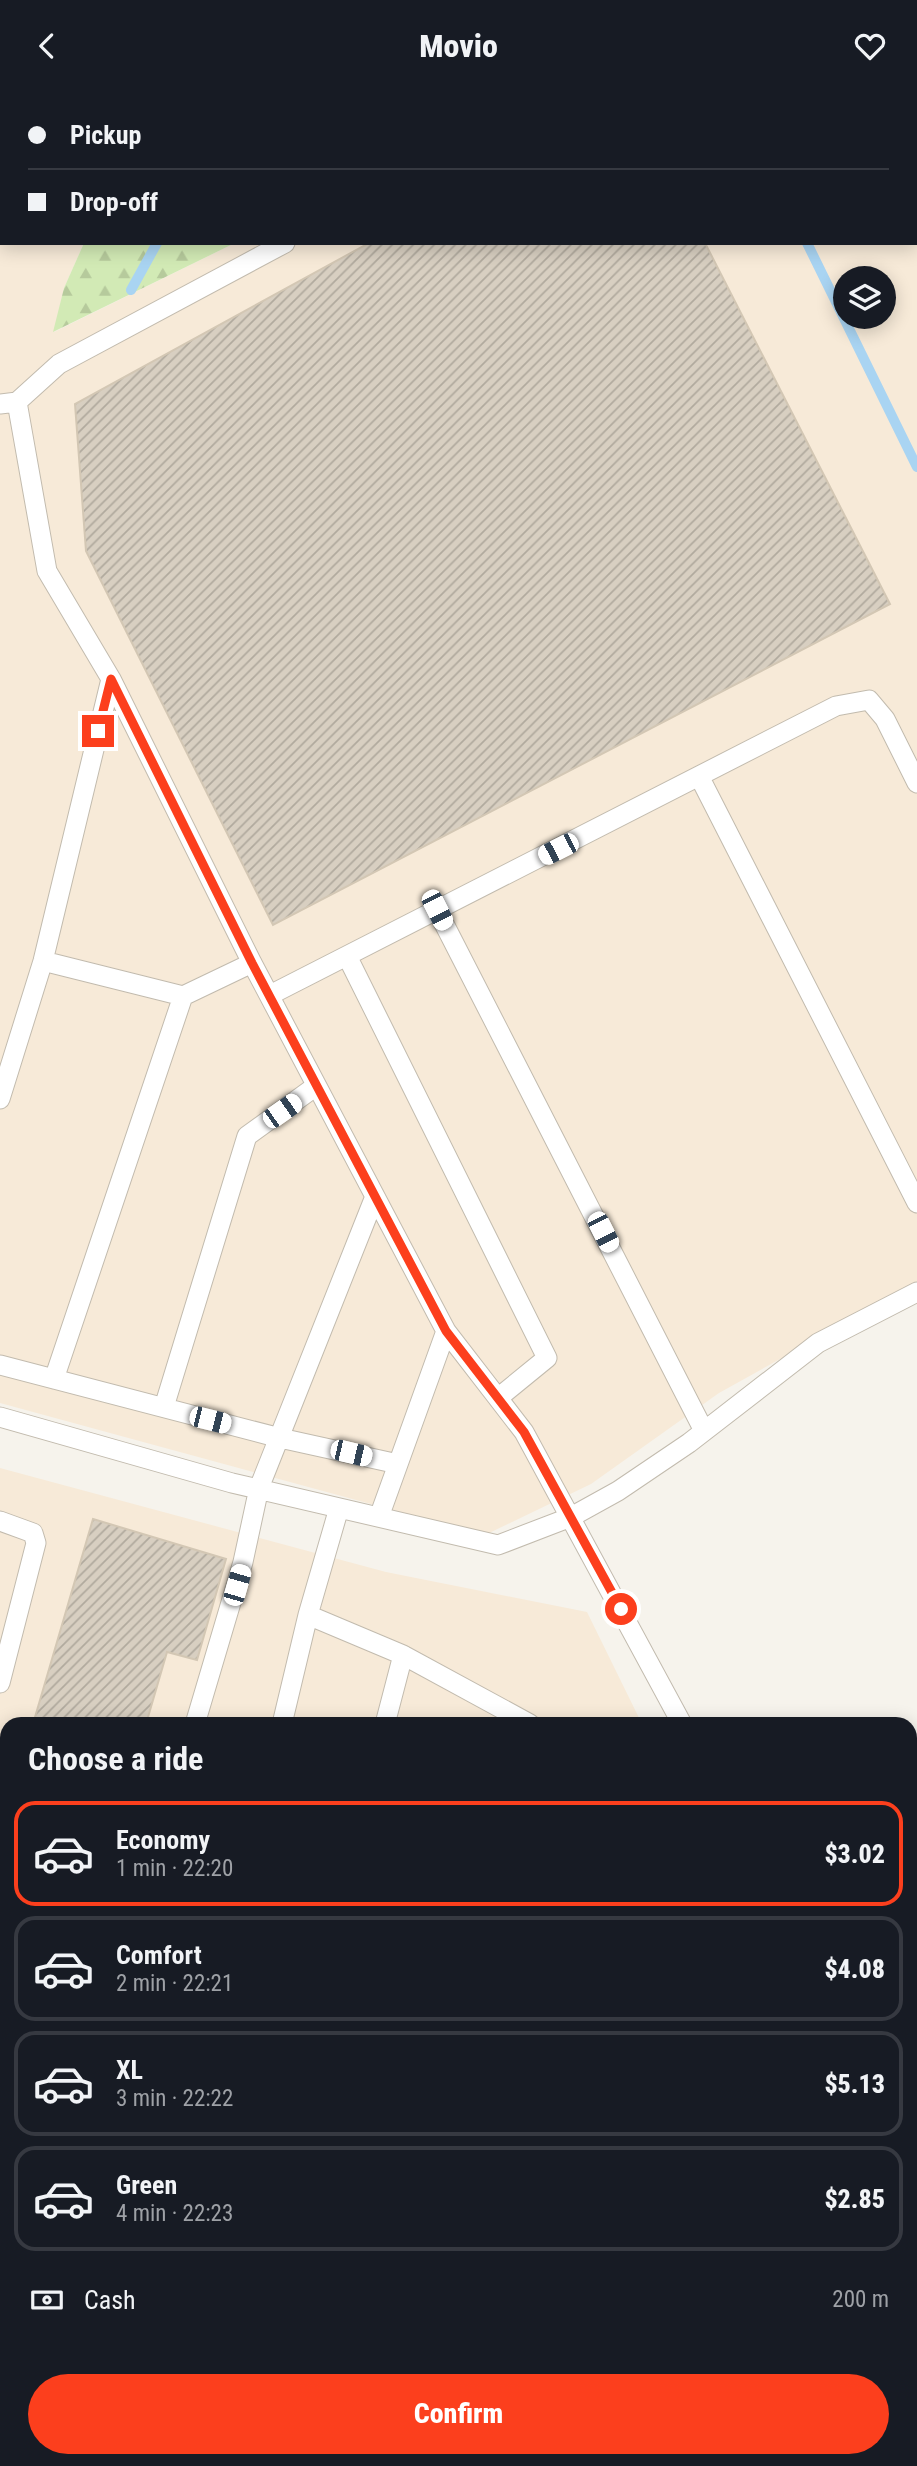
<!DOCTYPE html>
<meta charset="utf-8">
<style>
body{margin:0;font-family:"Roboto Condensed",sans-serif;background:#20242c;color:#f1f3f6;height:100vh;display:flex;flex-direction:column;font-size:26px;white-space:nowrap}
*{box-sizing:border-box;margin:0}
p{font-size:23px;color:#9ea1a6}
.icon{flex:none;width:38px;height:38px;fill:none;stroke:currentColor;stroke-width:2;stroke-linecap:round;stroke-linejoin:round}
.map{position:relative;flex:1;overflow:hidden}
.side{position:absolute;left:0px;top:1626px;width:917px;height:751px;display:flex;flex-direction:column;background:#171b24;border-radius:21px 21px 0 0;box-shadow:0 4px 18px #0003}
.side>*{flex:none}
.guide{position:absolute;left:0px;top:0px;width:917px;height:154px;box-shadow:0 4px 18px #0003;display:grid;align-content:center;height:154px;padding:0 28px;background:#171b24}
.fabs{position:absolute;left:833px;top:175px;display:grid;gap:14px}
.fabs a{display:grid;place-items:center;width:63px;height:63px;border-radius:50%;background:#171b24;box-shadow:0 4px 18px #0003;font-size:35px}
.end{position:absolute;width:32px;height:32px;margin:-16px;border:9px solid #fc3f1d;background:#fff;box-shadow:0 0 0 4px #fff}
.from{border-radius:50%}
.car{position:absolute;width:21px;height:42px;margin:-21px -10px;border-radius:9px;box-shadow:0 0 5px 2px #0007;background:linear-gradient(#fff 24%,#345 0 40%,#fff 0 76%,#345 0 86%,#fff 0)}
.guide b{display:flex;align-items:center;gap:24px;height:66px;font-size:26px}
.guide b+b{border-top:2px solid #363941}
.guide i{width:18px;height:18px;background:#f1f3f6}
ul{padding:0;list-style:none}
li{display:flex;align-items:center;gap:21px;height:105px;margin:0 14px 10px;padding:0 14px;border:4px solid #363941;border-radius:21px}
li div{flex:1}
li b{display:block;font-size:26px}
li em{font-style:normal;font-weight:800}
li.selected{border-color:#fc3f1d}
li>.icon{width:63px;height:63px;stroke-width:1.5}
h2{padding:0 28px;font-size:32px;line-height:84px}
.pay{display:flex;align-items:center;gap:18px;height:77px;padding:0 28px;font-size:26px}
.pay p{margin-inline-start:auto}
.action{display:flex;gap:14px;margin-top:auto;padding:14px 28px}
.action a{flex:1;height:80px;border-radius:42px;background:#fc3f1d;color:#fff;font-size:28px;font-weight:800;line-height:80px;text-align:center}
header{display:flex;justify-content:space-between;align-items:center;height:91px;padding:0 28px;background:#171b24;font-size:32px;font-weight:800}
.map>svg:first-child{display:block}
</style>
<header><svg class="icon" aria-label="back" viewBox="0 0 24 24"><path d="M15 5l-7 7 7 7"/></svg>Movio<svg class="icon" aria-label="heart" viewBox="0 0 24 24"><path d="M12 20l-8-8c-3-5 5-10 8-4 3-6 11-1 8 4z"/></svg></header>
<div class="map">
<svg width="917" height="2375" viewBox="0 0 917 2375">
<defs>
<pattern id="forest-firs" width="22" height="20" patternUnits="userSpaceOnUse" patternTransform="scale(1.75)"><rect width="22" height="20" fill="#d2eab5"/><path d="M5 1l3.5 6h-7zM16 11l3.5 6h-7z" fill="#b6ca9c"/></pattern>
<pattern id="building-hatch" width="6" height="6" patternUnits="userSpaceOnUse" patternTransform="scale(1.75)"><rect width="6" height="6" fill="#d8cfc1"/><path d="M-1 1l2-2M0 6l6-6M5 7l2-2" fill="none" stroke="#b1aa9e"/></pattern>
</defs>
<rect width="100%" height="100%" fill="#f6f3ec"/>
<path fill="#f7ead8" fill-rule="evenodd" d="M0 0H212L2 2V152H84L64 197 54 241 235 152H915V2H386L917 0V1192L719 1302 591 1393 485 1444 0 1312ZM845 187H884V226H845Z
M0 1377 386 1481 587 1521 642 1633H7V1839L0 1837Z
M917 1918V2375H896L891 2370H910V1924Z
M0 2033 7 2036V2370H582L590 2375H0Z"/>
<path fill="url(#forest-firs)" d="M84 152H235L53 241 64 197Z"/>
<g fill="none" stroke-linecap="round" stroke-linejoin="round">
<path stroke="#a9d4f2" stroke-width="10" d="M743 0V2
M266 2 267 0
M807 152 917 376
M131 199 157 152"/>
</g>
<path fill="url(#building-hatch)" stroke="#d3c7b4" stroke-width="2" d="M11 0H70V2H12Z
M570 0H626L627 2H566Z
M896 0H917V41L915 2Z
M369 152H705L890 513 273 834 86 460 75 313Z
M93 1428 226 1468 197 1569 167 1561 146 1633H33Z
M97 2370H211L208 2375H105Z"/>
<g fill="none" stroke-linecap="round" stroke-linejoin="round">
<g stroke="#c2bbae" stroke-width="21">
<path id="service" d="M123 2 126 0
M426 2 427 0
M0 70 2 74
M0 111 2 110
M17 311 59 273 285 152
M0 313 17 311 47 480 111 588 252 872 446 1240 524 1341 682 1633
M699 685 917 1112
M437 819 704 1340
M347 865 547 1267 498 1307
M43 870 183 905 252 872
M270 904 836 615 869 609 885 628 917 692
M0 1008 43 870 111 588
M0 1274 280 1347 398 1373
M54 1288 183 905
M164 1316 247 1045 316 995
M0 1326 232 1392 498 1454 571 1426 618 1400 689 1352 818 1252 917 1201
M379 1426 446 1240
M0 1430 33 1442 36 1452 0 1592
M308 1524 403 1564 530 1633
M195 1633 243 1471 259 1397 374 1108
M282 1633 308 1524 339 1417
M385 1633 403 1564
M0 1696 7 1698
M0 2098 7 2101
M304 2375 308 2370
M405 2375 409 2370
M485 2375 489 2370"/>
</g>
<g stroke="#c2bbae" stroke-width="40">
<path id="tertiary" d="M910 1770 917 1764
M910 1863 917 1857"/>
</g>
<g stroke="#e6c16a" stroke-width="40">
<path id="primary" d="M0 1899 7 1902
M794 2370 800 2375"/>
</g>
<use href="#service" stroke="#fff" stroke-width="19"/>
<use href="#tertiary" stroke="#fff" stroke-width="38"/>
<use href="#primary" stroke="#ffe39c" stroke-width="38"/>
</g>
<g fill="none" stroke-linecap="round" stroke-linejoin="round">
<path stroke="#fc3f1d" stroke-width="9" d="M98 640 111 588 252 872 446 1240 524 1341 621 1518"/>
</g>
</svg>
<div class="fabs">
<a><svg class="icon" aria-label="layers" viewBox="0 0 24 24"><path d="M12 4l9 5-9 5-9-5zM3 14l9 5 9-5"/></svg></a>
</div>
<i class="end from" style="left:621px;top:1518px"></i>
<i class="end" style="left:98px;top:640px"></i>
<i class="car" style="left:558px;top:758px;rotate:243deg"></i>
<i class="car" style="left:437px;top:819px;rotate:153deg"></i>
<i class="car" style="left:282px;top:1020px;rotate:55deg"></i>
<i class="car" style="left:603px;top:1141px;rotate:153deg"></i>
<i class="car" style="left:210px;top:1329px;rotate:104deg"></i>
<i class="car" style="left:351px;top:1362px;rotate:103deg"></i>
<i class="car" style="left:237px;top:1494px;rotate:16deg"></i>
<div class="guide">
<b><i class="from"></i>Pickup</b>
<b><i></i>Drop-off</b>
</div>
<section class="side">
<h2>Choose a ride</h2>
<ul>
<li class="selected"><svg class="icon" aria-label="car" viewBox="0 0 24 24"><path d="M5 17H2v-5l4-1 3-4h7l3 4 3 1v5h-3M9 17h6M6 11h13"/><circle cx="7" cy="17" r="2"/><circle cx="17" cy="17" r="2"/></svg><div><b>Economy</b><p>1 min · 22:20</p></div><em>$3.02</em></li>
<li><svg class="icon" aria-label="car" viewBox="0 0 24 24"><path d="M5 17H2v-5l4-1 3-4h7l3 4 3 1v5h-3M9 17h6M6 11h13"/><circle cx="7" cy="17" r="2"/><circle cx="17" cy="17" r="2"/></svg><div><b>Comfort</b><p>2 min · 22:21</p></div><em>$4.08</em></li>
<li><svg class="icon" aria-label="car" viewBox="0 0 24 24"><path d="M5 17H2v-5l4-1 3-4h7l3 4 3 1v5h-3M9 17h6M6 11h13"/><circle cx="7" cy="17" r="2"/><circle cx="17" cy="17" r="2"/></svg><div><b>XL</b><p>3 min · 22:22</p></div><em>$5.13</em></li>
<li><svg class="icon" aria-label="car" viewBox="0 0 24 24"><path d="M5 17H2v-5l4-1 3-4h7l3 4 3 1v5h-3M9 17h6M6 11h13"/><circle cx="7" cy="17" r="2"/><circle cx="17" cy="17" r="2"/></svg><div><b>Green</b><p>4 min · 22:23</p></div><em>$2.85</em></li>
</ul>
<div class="pay"><svg class="icon" aria-label="cash" viewBox="0 0 24 24"><path d="M3 7h18v10H3z"/><circle cx="12" cy="12" r="2"/></svg>Cash<p>200 m</p></div>
<div class="action"><a>Confirm</a></div>
</section>
</div>
